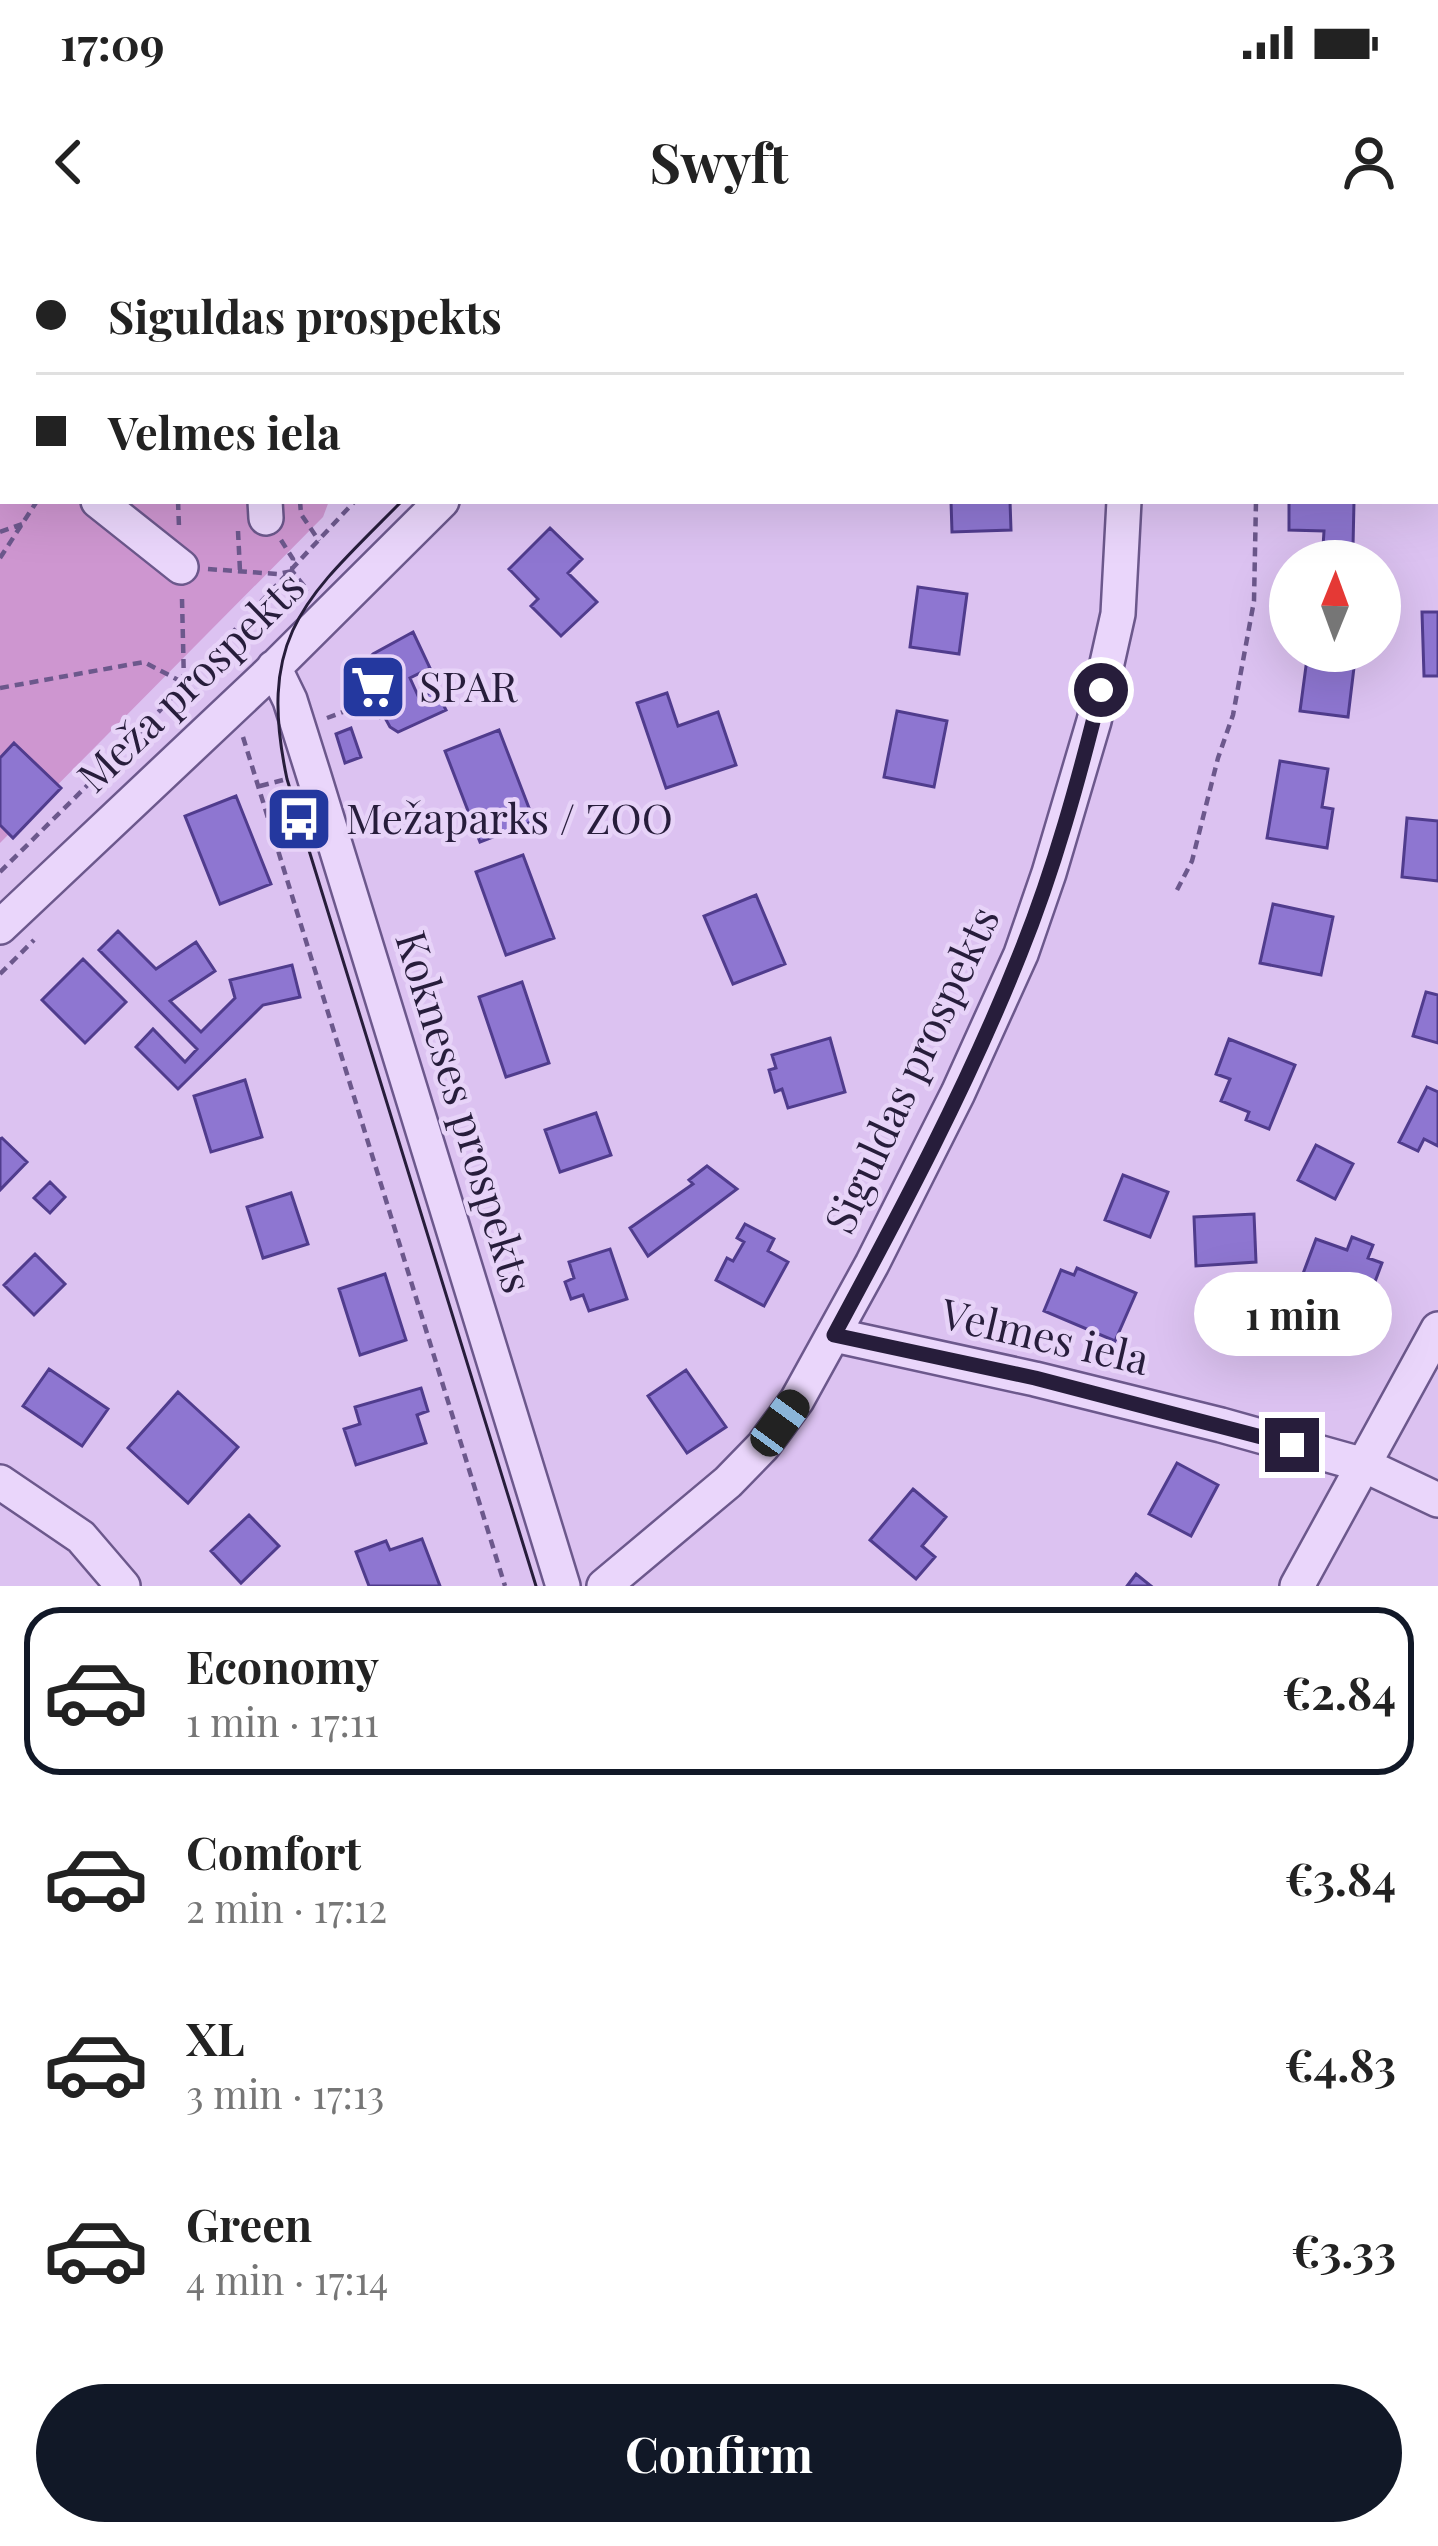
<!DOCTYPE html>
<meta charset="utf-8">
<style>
body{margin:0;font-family:"Playfair Display",serif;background:#f6f6f6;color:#222;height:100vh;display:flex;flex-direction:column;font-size:45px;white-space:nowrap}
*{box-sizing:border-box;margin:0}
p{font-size:39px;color:#767676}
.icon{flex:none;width:66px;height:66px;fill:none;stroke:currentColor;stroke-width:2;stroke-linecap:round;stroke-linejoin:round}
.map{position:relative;height:1346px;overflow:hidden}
.details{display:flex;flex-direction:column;background:#fff;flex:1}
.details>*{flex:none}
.banner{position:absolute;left:0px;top:0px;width:1440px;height:264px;box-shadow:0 12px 48px #0002;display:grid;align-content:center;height:264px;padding:0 36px;background:#fff}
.needle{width:78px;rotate:1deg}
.tools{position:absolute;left:1269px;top:300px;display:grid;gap:24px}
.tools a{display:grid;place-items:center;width:132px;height:132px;border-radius:50%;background:#fff;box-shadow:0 12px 48px #0002;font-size:60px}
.end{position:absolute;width:54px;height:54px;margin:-27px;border:15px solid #271d3b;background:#fff;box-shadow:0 0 0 6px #fff}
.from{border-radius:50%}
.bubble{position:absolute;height:84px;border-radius:42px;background:#fff;box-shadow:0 12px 48px #0002;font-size:39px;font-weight:700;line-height:84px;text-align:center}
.car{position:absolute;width:36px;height:72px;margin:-36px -18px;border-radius:15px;box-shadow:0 0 9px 3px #0007;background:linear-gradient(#222 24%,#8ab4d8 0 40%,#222 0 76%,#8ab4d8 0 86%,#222 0)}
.banner b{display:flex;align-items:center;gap:42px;height:114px;font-size:45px}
.banner b+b{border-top:3px solid #e0e0e0}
.banner i{width:30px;height:30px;background:#222}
ul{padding:21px 0 0;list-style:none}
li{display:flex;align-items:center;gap:36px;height:168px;margin:0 24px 18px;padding:0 12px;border:6px solid transparent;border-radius:36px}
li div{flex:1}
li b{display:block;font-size:45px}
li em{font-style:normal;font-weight:700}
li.active{border-color:#111827}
li>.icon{width:108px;height:108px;stroke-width:1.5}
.button{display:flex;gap:24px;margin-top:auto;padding:24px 36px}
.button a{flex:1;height:138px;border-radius:72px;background:#111827;color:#fff;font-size:48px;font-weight:700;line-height:138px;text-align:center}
.status{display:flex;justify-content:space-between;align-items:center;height:84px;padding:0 60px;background:#fff;direction:ltr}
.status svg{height:33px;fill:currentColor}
header{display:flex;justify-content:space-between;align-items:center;height:156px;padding:0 36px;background:#fff;font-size:54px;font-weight:700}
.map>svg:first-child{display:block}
</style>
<div class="status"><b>17:09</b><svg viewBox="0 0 49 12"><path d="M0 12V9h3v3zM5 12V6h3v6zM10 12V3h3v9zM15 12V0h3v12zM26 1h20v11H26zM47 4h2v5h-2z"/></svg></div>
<header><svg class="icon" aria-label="back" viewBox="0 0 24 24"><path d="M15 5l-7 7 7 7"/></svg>Swyft<svg class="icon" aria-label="person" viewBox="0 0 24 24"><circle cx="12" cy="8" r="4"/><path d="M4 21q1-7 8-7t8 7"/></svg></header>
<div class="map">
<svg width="1438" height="1346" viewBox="0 0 1438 1346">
<rect width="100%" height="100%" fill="#dcc2f1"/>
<path fill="#ce96d0" d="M0 0H425L427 3H3V261H329L323 277 0 603Z"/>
<path fill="#8e76d1" stroke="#503c8d" stroke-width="3" d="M66 0 83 2 122 0 121 3H65Z
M1390 0H1438V31L1437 3H1390Z
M951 261H1010L1011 290 952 292Z
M1289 261H1354L1353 307H1323L1324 291 1289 290Z
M550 288 582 319 568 333 597 362 561 396 531 366 538 359 509 329Z
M918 347 967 354 959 414 910 407Z
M1422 372H1438V436H1424Z
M413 392 430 428 410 438 419 458 436 450 446 470 398 492 390 487 384 476 380 478 360 428 373 414Z
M1308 411H1356L1348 477 1300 471Z
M667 453 678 486 718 472 736 525 666 548 637 463Z
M897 471 947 481 934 547 884 537Z
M351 488 361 517 345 523 336 494Z
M499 490 534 581 480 602 445 511Z
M14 503 61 548 13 598 0 585V518Z
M1280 521 1328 529 1322 567 1333 569 1327 608 1267 598Z
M236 556 271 644 220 664 185 576Z
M1407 578 1438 581V641L1402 637Z
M523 615 554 698 506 715 476 632Z
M756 655 785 724 733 744 704 676Z
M1273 664 1333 677 1321 735 1260 723Z
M118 691 156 729 196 702 215 731 170 761 201 792 235 758 230 740 292 725 300 757 263 765 178 849 136 807 153 789 185 822 197 809 99 710Z
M83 719 126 762 85 803 42 760Z
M522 742 549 823 506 837 479 757Z
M1426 752 1438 755V803L1413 796Z
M830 798 845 852 788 868 782 849 775 852 769 830 776 828 772 815Z
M1229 799 1295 825 1269 889 1246 880 1249 872 1221 861 1230 839 1216 834Z
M245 840 262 897 211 912 194 856Z
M1427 847 1438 852V906L1424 899 1418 911 1399 902Z
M596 873 611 915 560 932 545 890Z
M2 898 27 922 0 950V899Z
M1316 905 1353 924 1335 959 1298 940Z
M707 926 737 949 648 1016 630 988 693 944 689 940Z
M1123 935 1168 952 1150 997 1105 980Z
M50 942 65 957 50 973 34 958Z
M291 953 308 1004 263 1018 247 967Z
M1254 974 1256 1022 1196 1026 1194 977Z
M745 984 774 999 768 1011 788 1022 764 1066 716 1040 727 1018 733 1021 744 1002 737 998Z
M1352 997 1373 1005 1368 1018 1382 1023 1364 1071 1298 1047 1316 999 1347 1010Z
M610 1009 627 1059 589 1071 583 1055 571 1059 565 1042 574 1038 569 1022Z
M35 1014 65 1044 34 1075 4 1045Z
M1077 1028 1136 1053 1115 1101 1044 1071 1061 1030 1074 1035Z
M385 1034 406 1100 360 1115 339 1049Z
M49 1129 108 1169 82 1206 23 1166Z
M686 1130 726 1187 687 1213 648 1156Z
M421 1148 428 1171 417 1175 426 1203 356 1225 344 1189 360 1184 355 1167Z
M178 1152 238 1207 188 1263 128 1208Z
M1177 1223 1218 1245 1191 1296 1149 1274Z
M913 1249 946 1277 922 1306 935 1317 916 1339 870 1300Z
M249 1275 279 1306 241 1343 211 1311Z
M422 1299 440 1346H369L356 1312 386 1301 390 1310Z
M1136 1334 1151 1346H1127Z"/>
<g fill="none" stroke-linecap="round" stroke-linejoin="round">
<g stroke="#6c588c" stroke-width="38">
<path id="minor" d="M254 0 255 3
M466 0 469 3
M1088 0 1089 3
M723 3 727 0
M1437 159H1438
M0 182 3 185
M98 261 181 327
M265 261 266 278
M274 427 290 460 313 533 563 1346
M0 687 265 437 442 261
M834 1095 1035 1139 1221 1185 1364 1225 1438 1260
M0 1242 81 1297 123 1346
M604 1346 728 1242 763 1206 797 1160 872 1024 958 853 1021 714 1049 633 1094 481 1118 374 1124 261
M1297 1346 1438 1089"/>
</g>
<path stroke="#6c588c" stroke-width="4.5" stroke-dasharray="9 6" stroke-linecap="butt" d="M304 0 306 3
M196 3V0
M629 3 633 0
M775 3 780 0
M178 261 179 287
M300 261 301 274 319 301
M238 291 240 331
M0 292 22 284
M281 300 293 319 292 331 308 351
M0 318 37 261
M208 329 277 334 292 331
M182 359 184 443
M0 448 144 422 184 443 201 457
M327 478 372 461
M243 497 505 1346
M260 546 283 540
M0 632 123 510 355 261
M1177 650 1192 621 1218 518 1233 475 1254 361 1256 261
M0 734 34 700"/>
<use href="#minor" stroke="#ead6fb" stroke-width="33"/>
<path stroke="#271d3b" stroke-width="3" d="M653 3 656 0
M402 261C307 357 256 393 287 539L536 1346"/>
</g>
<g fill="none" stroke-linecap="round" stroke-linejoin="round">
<path stroke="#271d3b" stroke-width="15" d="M1101 450C1079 539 1054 630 1020 714 968 845 901 971 834 1095L1035 1138 1292 1205"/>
</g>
<defs>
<g id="supermarket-square" transform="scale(3.45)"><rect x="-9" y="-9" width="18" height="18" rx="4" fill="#24389f" stroke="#e7d3f8"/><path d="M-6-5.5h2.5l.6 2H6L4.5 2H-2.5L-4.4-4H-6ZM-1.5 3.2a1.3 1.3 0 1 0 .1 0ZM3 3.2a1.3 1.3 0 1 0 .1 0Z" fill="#fff"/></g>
<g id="bus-square" transform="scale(3.45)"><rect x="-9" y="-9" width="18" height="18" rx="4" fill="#24389f" stroke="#e7d3f8"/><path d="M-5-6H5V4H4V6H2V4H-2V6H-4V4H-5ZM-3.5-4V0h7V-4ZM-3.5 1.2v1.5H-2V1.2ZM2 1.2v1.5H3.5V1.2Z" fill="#fff"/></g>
</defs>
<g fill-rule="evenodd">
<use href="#supermarket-square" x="373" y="447"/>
<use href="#bus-square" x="299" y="579"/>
</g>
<g text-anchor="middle" stroke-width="9" stroke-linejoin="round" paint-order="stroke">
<g font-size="42" fill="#271d3b" stroke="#e7d3f8">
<text transform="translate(191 442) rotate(-44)" y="15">Meža prospekts</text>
<text transform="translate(912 830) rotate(-65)" y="15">Siguldas prospekts</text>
<text transform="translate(464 872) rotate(73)" y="15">Kokneses prospekts</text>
<text transform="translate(1045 1097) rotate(13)" y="15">Velmes iela</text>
</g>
<g font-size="42" fill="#271d3b" stroke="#e7d3f8" text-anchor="start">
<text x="419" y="462">SPAR</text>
<text x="346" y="594">Mežaparks / ZOO</text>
</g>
</g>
</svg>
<div class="tools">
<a><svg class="needle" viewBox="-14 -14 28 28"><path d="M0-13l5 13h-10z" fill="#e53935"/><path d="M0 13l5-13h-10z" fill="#767676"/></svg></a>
</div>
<i class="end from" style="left:1101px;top:450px"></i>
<i class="end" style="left:1292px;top:1205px"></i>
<div class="bubble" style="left:1194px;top:1032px;width:198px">1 min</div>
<i class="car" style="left:780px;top:1183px;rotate:36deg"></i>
<div class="banner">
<b><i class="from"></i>Siguldas prospekts</b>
<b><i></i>Velmes iela</b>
</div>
</div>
<section class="details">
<ul>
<li class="active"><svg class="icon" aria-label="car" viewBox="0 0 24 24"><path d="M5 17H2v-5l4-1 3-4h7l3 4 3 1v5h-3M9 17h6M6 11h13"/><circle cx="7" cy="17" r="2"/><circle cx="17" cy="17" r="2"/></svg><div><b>Economy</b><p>1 min · 17:11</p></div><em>€2.84</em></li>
<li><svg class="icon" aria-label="car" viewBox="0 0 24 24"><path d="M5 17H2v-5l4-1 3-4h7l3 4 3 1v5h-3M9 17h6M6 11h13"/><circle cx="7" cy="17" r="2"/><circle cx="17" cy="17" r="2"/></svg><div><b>Comfort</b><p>2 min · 17:12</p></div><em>€3.84</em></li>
<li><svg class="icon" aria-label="car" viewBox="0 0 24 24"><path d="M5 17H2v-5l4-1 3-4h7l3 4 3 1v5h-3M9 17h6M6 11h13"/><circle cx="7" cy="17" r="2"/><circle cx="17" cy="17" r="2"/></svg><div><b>XL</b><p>3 min · 17:13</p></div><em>€4.83</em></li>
<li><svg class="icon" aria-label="car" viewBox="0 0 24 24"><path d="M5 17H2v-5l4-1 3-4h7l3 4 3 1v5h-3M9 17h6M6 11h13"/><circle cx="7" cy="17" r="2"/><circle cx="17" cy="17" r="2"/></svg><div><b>Green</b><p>4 min · 17:14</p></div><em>€3.33</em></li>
</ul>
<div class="button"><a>Confirm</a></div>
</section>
